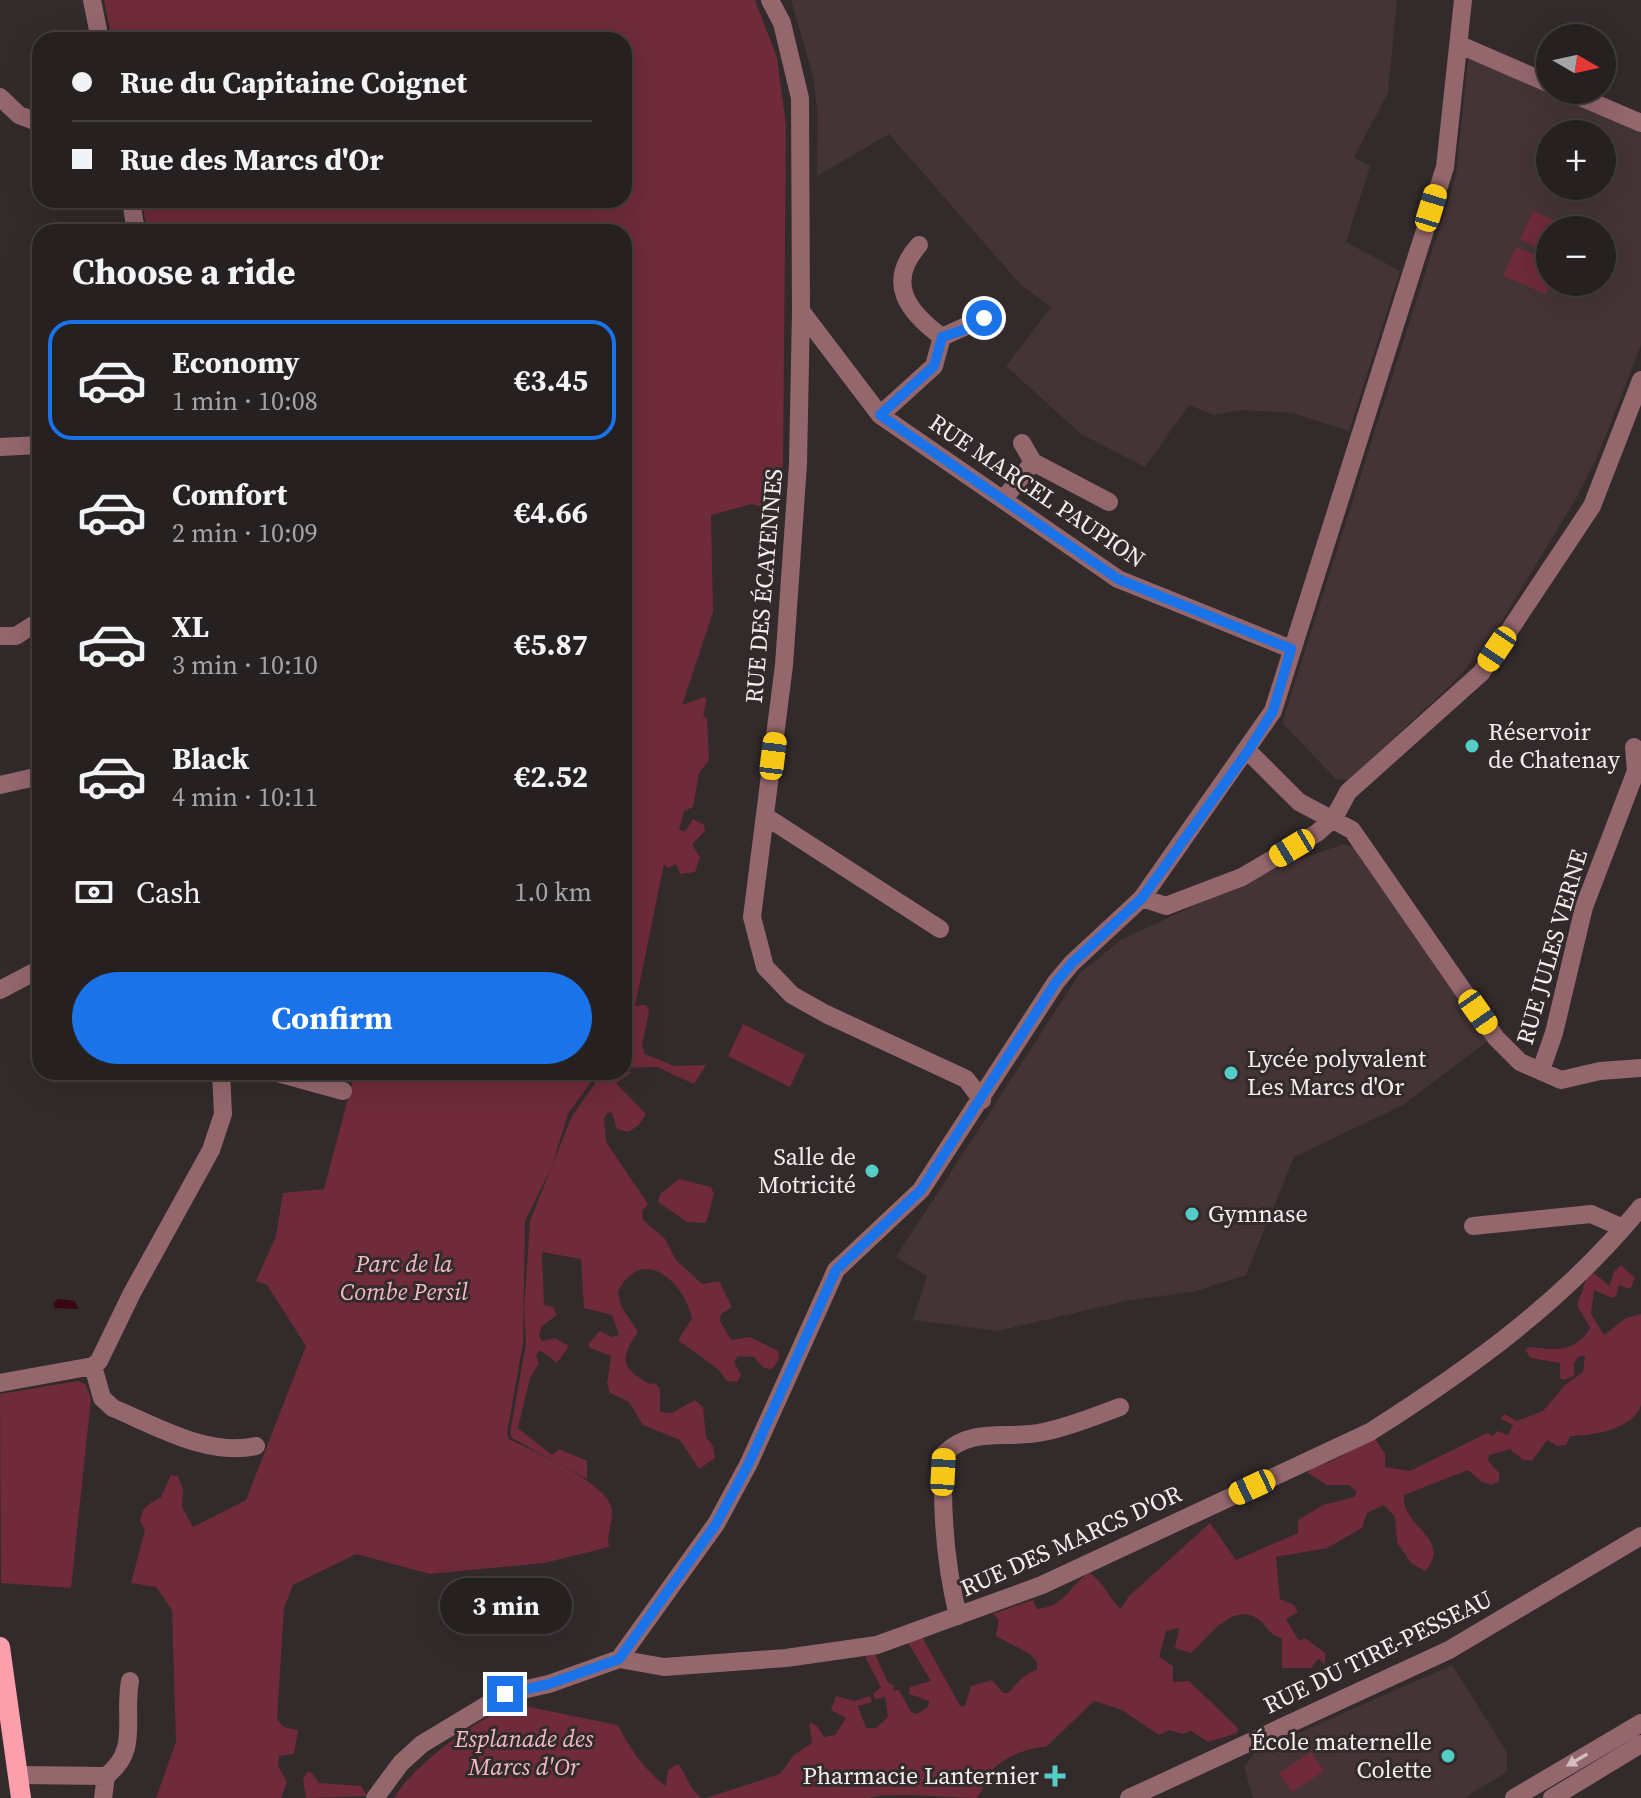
<!DOCTYPE html>
<meta charset="utf-8">
<style>
body{margin:0;font-family:"Source Serif 4",serif;background:#2e2829;color:#f1f3f6;height:100vh;display:flex;flex-direction:column;font-size:30px;white-space:nowrap}
*{box-sizing:border-box;margin:0}
p{font-size:26px;color:#a4a3a5}
.icon{flex:none;width:44px;height:44px;fill:none;stroke:currentColor;stroke-width:2;stroke-linecap:round;stroke-linejoin:round}
.map{position:relative;flex:1;overflow:hidden}
.details{position:absolute;left:32px;top:224px;width:600px;height:856px;display:flex;flex-direction:column;background:#262020;border-radius:24px;box-shadow:0 8px 32px #0002,0 0 0 2px #423e3e}
.details>*{flex:none}
.guide{position:absolute;left:32px;top:32px;width:600px;height:176px;border-radius:24px;box-shadow:0 8px 32px #0002,0 0 0 2px #423e3e;display:grid;align-content:center;height:176px;padding:0 40px;background:#262020}
.needle{width:52px;rotate:99deg}
.fabs{position:absolute;left:1536px;top:24px;display:grid;gap:16px}
.fabs a{display:grid;place-items:center;width:80px;height:80px;border-radius:50%;background:#262020;box-shadow:0 8px 32px #0002,0 0 0 2px #423e3e;font-size:40px}
.end{position:absolute;width:36px;height:36px;margin:-18px;border:10px solid #1a73e8;background:#fff;box-shadow:0 0 0 4px #fff}
.from{border-radius:50%}
.bubble{position:absolute;height:56px;border-radius:28px;background:#262020;box-shadow:0 8px 32px #0002,0 0 0 2px #423e3e;font-size:26px;font-weight:700;line-height:56px;text-align:center}
.car{position:absolute;width:24px;height:48px;margin:-24px -12px;border-radius:10px;box-shadow:0 0 6px 2px #0007;background:linear-gradient(#f5c518 24%,#345 0 40%,#f5c518 0 76%,#345 0 86%,#f5c518 0)}
.guide b{display:flex;align-items:center;gap:28px;height:76px;font-size:30px}
.guide b+b{border-top:2px solid #423e3e}
.guide i{width:20px;height:20px;background:#f1f3f6}
ul{padding:0;list-style:none}
li{display:flex;align-items:center;gap:24px;height:120px;margin:0 16px 12px;padding:0 24px;border:4px solid transparent;border-radius:24px}
li div{flex:1}
li b{display:block;font-size:30px}
li em{font-style:normal;font-weight:700}
li.selected{border-color:#1a73e8}
li>.icon{width:72px;height:72px;stroke-width:1.5}
h2{padding:0 40px;font-size:36px;line-height:96px}
.pay{display:flex;align-items:center;gap:20px;height:88px;padding:0 40px;font-size:30px}
.pay p{margin-inline-start:auto}
.cta{display:flex;gap:16px;margin-top:auto;padding:16px 40px}
.cta a{flex:1;height:92px;border-radius:48px;background:#1a73e8;color:#fff;font-size:32px;font-weight:700;line-height:92px;text-align:center}
.map>svg:first-child{display:block}
</style>
<div class="map">
<svg width="1641" height="1798" viewBox="0 0 1641 1798">
<rect width="100%" height="100%" fill="#332a2b"/>
<path fill="#443436" fill-rule="evenodd" d="M791 0H1397L1388 93 1354 157 1370 166 1346 242 1400 271 1349 431 1292 413 1243 410 1213 415 1189 405 1145 467 1081 434 1006 366 1051 307 1021 285 889 134 817 176 818 115 813 76Z
M1476 55 1641 127V345L1598 455 1578 495 1491 639 1454 682 1348 780 1336 779 1282 723 1456 176 1468 60ZM1550 134H1602V186H1550ZM1550 230H1602V282H1550Z
M1344 844 1355 848 1489 1040 1403 1105 1294 1157 1246 1275 1193 1292 1130 1300 998 1331 913 1320 927 1276 896 1257 1080 973 1122 939 1288 863Z
M1452 1665 1507 1752V1772L1464 1798H1253L1244 1767 1255 1752Z"/>
<path fill="#6f2b39" d="M104 0H755L777 58 786 125 783 463 778 511 752 504 711 515 713 612 682 705 704 697 707 699 703 716 707 718 709 760 699 773 693 807 684 811 679 830 685 832 693 819 704 825 705 831 692 844 700 858 695 872 680 874 676 864 668 868 664 864 635 1006 646 1005 649 1010 642 1046 645 1054 674 1066 706 1065 694 1084 657 1067 624 1068V232H147L142 200H624V40H112Z
M1533 211 1575 229V230H1550V252L1520 240Z
M1516 247 1550 261 1551 282 1546 294 1503 276Z
M743 1024 805 1055 790 1087 728 1056Z
M355 1072H598L568 1114 552 1166 525 1221 523 1343 507 1433 509 1439C532 1451 607 1482 612 1509 613 1521 606 1535 609 1547L544 1563 430 1574 356 1554 293 1585 284 1608 277 1719 283 1727 298 1730 294 1754 279 1756 278 1766 287 1782 281 1798H156L176 1742 172 1610 156 1587 131 1583 145 1530 140 1521C143 1505 148 1505 161 1497L171 1475 178 1476 183 1489 182 1507 193 1527 246 1500 306 1346 267 1285 256 1281 276 1236 283 1193 324 1189Z
M603 1072H632L616 1083 646 1114 639 1125 628 1132 617 1129 612 1113 608 1112 604 1118 606 1142 648 1204 642 1211 643 1220 665 1239 676 1260 702 1284 719 1281 732 1307 721 1314 720 1321 731 1340 750 1337 778 1351 779 1359 772 1369 764 1368 754 1357 738 1356 734 1362 741 1375 737 1382 727 1381 719 1370 678 1340 692 1318C683 1280 641 1244 618 1292L621 1306 638 1332C620 1358 620 1367 649 1384L655 1383 660 1389V1412L672 1413 695 1400 703 1407 706 1437 713 1446 715 1458 699 1469 680 1440 643 1425 629 1402 610 1393 607 1383 611 1356 590 1348 588 1344 600 1331 612 1337 619 1335 612 1315 584 1308 581 1259 542 1252 544 1305 553 1307 557 1315 542 1326 539 1336 542 1341 555 1338 569 1346 557 1363 540 1350 536 1355 539 1363 530 1378 518 1428 552 1455 559 1449 587 1461V1479L512 1438 510 1433 526 1343 524 1311 530 1221 572 1116Z
M679 1179 711 1187 714 1194 706 1223 687 1222 658 1202 660 1194Z
M1621 1265 1635 1278 1630 1289 1619 1285 1616 1296 1612 1298 1594 1290 1591 1314 1604 1335 1626 1318 1641 1314C1641 1334 1641 1388 1641 1405 1633 1430 1590 1436 1570 1436L1566 1445 1557 1446 1547 1440 1532 1461 1523 1460 1510 1449 1489 1455 1488 1461 1499 1473V1481L1492 1485 1482 1482 1468 1470 1404 1495C1400 1526 1454 1539 1425 1571L1411 1563 1397 1542 1395 1517 1384 1505 1367 1513 1362 1528 1327 1548 1276 1557 1280 1599 1294 1605 1298 1612 1286 1619 1299 1641 1305 1638 1325 1653V1664L1318 1659 1311 1668H1282V1638C1269 1636 1267 1625 1258 1619 1232 1601 1207 1639 1191 1653L1175 1648 1179 1628 1166 1631 1159 1657 1173 1666V1682L1189 1681 1238 1728 1237 1733 1208 1742 1191 1731 1183 1734 1169 1730 1159 1735 1122 1710 1094 1701 1046 1747C1028 1747 1005 1757 992 1770 984 1777 985 1790 976 1798 953 1798 885 1792 869 1798H706L780 1774 794 1755 812 1743 809 1722 817 1726 824 1737 835 1735 846 1718 831 1710 836 1696 854 1701 870 1696 872 1702 858 1706 866 1728H876L888 1717 885 1697 875 1699 873 1694 881 1687 865 1657 875 1654 888 1683 894 1685 893 1690H899L911 1712 917 1714 928 1707 929 1701 909 1694 910 1687 931 1681 907 1641 921 1635 960 1706H965L971 1686 992 1680 1003 1693H1008L1023 1677 1037 1669V1662L1030 1654 996 1636 999 1620 993 1614 1033 1600 1037 1609C1067 1606 1068 1586 1089 1573 1104 1581 1108 1598 1121 1609L1129 1596 1210 1523 1236 1560 1298 1533V1520L1323 1505 1354 1497 1357 1492 1349 1485H1327L1308 1473 1311 1466 1328 1463 1375 1438 1385 1454V1467L1410 1471 1487 1433 1493 1436 1497 1431 1508 1435 1513 1425 1501 1419 1504 1414 1517 1421 1543 1411 1565 1385 1583 1372 1585 1356H1579L1574 1363V1376L1564 1380 1560 1378V1363L1531 1358 1525 1350 1529 1347C1554 1350 1576 1353 1590 1328L1577 1305 1587 1277 1594 1273 1609 1286 1614 1272Z
M78 1381 85 1384 91 1398 71 1588 1 1583 0 1394Z
M519 1705 618 1725C627 1745 646 1772 666 1786L668 1770 678 1764C688 1776 688 1789 702 1798H394C412 1766 483 1712 519 1705Z
M1311 1752 1324 1771 1292 1792 1279 1773Z
M307 1772 312 1773 319 1783 361 1786 367 1796 306 1798 303 1779Z"/>
<path fill="#390714" d="M58 1299 75 1301 78 1309 55 1308 53 1303Z"/>
<g fill="none" stroke-linecap="round" stroke-linejoin="round">
<path stroke="#94676d" stroke-width="18" d="M92 0 100 40
M770 0 782 23 800 98 801 311 798 464 784 665 752 917 765 967 792 995 826 1014 966 1079 982 1100
M1460 45 1550 84
M1564 90 1641 123
M0 97 19 115 40 123
M131 200 136 232
M919 245C885 283 908 312 942 337
M801 311 880 415 1118 579 1291 649
M942 337 984 318
M880 415 934 366 942 337
M1022 443 1033 462
M0 447 40 445
M1003 500 1033 462 1109 502
M0 636H16L33 625
M1248 751 1299 802 1352 830 1496 1038 1520 1062 1561 1080 1600 1071 1641 1068
M0 785 40 776
M765 816 940 929
M1142 898 1166 906 1242 877 1317 833 1334 818 1348 792 1481 673 1592 506 1641 380
M0 990 40 969
M1541 1070 1554 1033 1584 907 1636 771 1634 747
M274 1072 343 1091
M1473 1226 1591 1214 1623 1228
M93 1366 102 1398 113 1408C156 1426 208 1457 256 1446
M0 1383 93 1366 99 1361 132 1293 211 1150 223 1114 221 1072
M958 1616C945 1563 941 1509 944 1454 972 1426 1006 1440 1043 1432 1069 1427 1095 1416 1120 1407
M619 1659 716 1524 749 1463 836 1270 921 1190 1056 982 1072 963 1142 898 1273 711 1445 167 1463 0
M20 1775 106 1776 103 1798
M106 1776C140 1751 123 1718 130 1681
M375 1798 401 1763 422 1744 505 1694 549 1684 619 1659 664 1667 786 1658 877 1645 1042 1585 1370 1432C1471 1368 1565 1300 1641 1207
M1129 1798 1449 1650 1641 1536
M1514 1798 1641 1723
M1552 1798 1641 1744"/>
<path stroke="#fb9fad" stroke-width="20" d="M0 1647 21 1798"/>
</g>
<defs><path id="oneway-solid" d="M-6-.8H1V-3.2L6.5 0L1 3.2V.8H-6Z" transform="scale(2)"/></defs>
<use fill="#d2bec1" href="#oneway-solid" transform="translate(1577 1760) rotate(150)"/>
<g fill="none" stroke-linecap="round" stroke-linejoin="round">
<path stroke="#1a73e8" stroke-width="10" d="M505 1694 549 1684 619 1659 716 1524 749 1463 836 1270 921 1190 1056 982 1072 963 1142 898 1248 751 1273 711 1291 649 1118 579 880 415 934 366 942 337 966 329 984 318"/>
</g>
<g fill="#54cdc6" stroke="#332a2b" stroke-width="3">
<circle cx="1472" cy="746" r="8"/>
<circle cx="1231" cy="1073" r="8"/>
<circle cx="872" cy="1171" r="8"/>
<circle cx="1192" cy="1214" r="8"/>
<circle cx="1448" cy="1756" r="8"/>
<path d="M1051 1764h8v8h8v8h-8v8h-8v-8h-8v-8h8z"/>
</g>
<g text-anchor="middle" stroke-width="6" stroke-linejoin="round" paint-order="stroke">
<g font-size="24" fill="#f4edee" stroke="#332a2b">
<text transform="translate(1037 491) rotate(34)" y="8">RUE MARCEL PAUPION</text>
<text transform="translate(764 586) rotate(-85)" y="8">RUE DES ÉCAYENNES</text>
<text transform="translate(1552 947) rotate(-74)" y="8">RUE JULES VERNE</text>
<text transform="translate(1071 1541) rotate(-24)" y="8">RUE DES MARCS D'OR</text>
<text transform="translate(1378 1652) rotate(-26)" y="8">RUE DU TIRE-PESSEAU</text>
</g>
<g font-size="24" fill="#f4edee" stroke="#332a2b" text-anchor="start">
<text x="1488" y="740">Réservoir<tspan x="1488" dy="28">de Chatenay</tspan></text>
<text x="1247" y="1067">Lycée polyvalent<tspan x="1247" dy="28">Les Marcs d'Or</tspan></text>
<text x="856" y="1165" text-anchor="end">Salle de<tspan x="856" dy="28">Motricité</tspan></text>
<text x="1208" y="1222">Gymnase</text>
<text x="1432" y="1750" text-anchor="end">École maternelle<tspan x="1432" dy="28">Colette</tspan></text>
<text x="1039" y="1784" text-anchor="end">Pharmacie Lanternier</text>
</g>
<g font-size="24" font-style="italic" fill="#f0b9c1" stroke="#332a2b">
<text x="404" y="1272">Parc de la<tspan x="404" dy="28">Combe Persil</tspan></text>
<text x="524" y="1747">Esplanade des<tspan x="524" dy="28">Marcs d'Or</tspan></text>
</g>
</g>
</svg>
<div class="fabs">
<a><svg class="needle" viewBox="-14 -14 28 28"><path d="M0-13l5 13h-10z" fill="#e53935"/><path d="M0 13l5-13h-10z" fill="#a4a3a5"/></svg></a>
<a>+</a>
<a>−</a>
</div>
<i class="end from" style="left:984px;top:318px"></i>
<i class="end" style="left:505px;top:1694px"></i>
<div class="bubble" style="left:440px;top:1578px;width:132px">3 min</div>
<i class="car" style="left:1431px;top:208px;rotate:17deg"></i>
<i class="car" style="left:1497px;top:649px;rotate:214deg"></i>
<i class="car" style="left:773px;top:756px;rotate:7deg"></i>
<i class="car" style="left:1292px;top:848px;rotate:239deg"></i>
<i class="car" style="left:1478px;top:1012px;rotate:145deg"></i>
<i class="car" style="left:943px;top:1472px;rotate:3deg"></i>
<i class="car" style="left:1252px;top:1487px;rotate:245deg"></i>
<div class="guide">
<b><i class="from"></i>Rue du Capitaine Coignet</b>
<b><i></i>Rue des Marcs d'Or</b>
</div>
<section class="details">
<h2>Choose a ride</h2>
<ul>
<li class="selected"><svg class="icon" aria-label="car" viewBox="0 0 24 24"><path d="M5 17H2v-5l4-1 3-4h7l3 4 3 1v5h-3M9 17h6M6 11h13"/><circle cx="7" cy="17" r="2"/><circle cx="17" cy="17" r="2"/></svg><div><b>Economy</b><p>1 min · 10:08</p></div><em>€3.45</em></li>
<li><svg class="icon" aria-label="car" viewBox="0 0 24 24"><path d="M5 17H2v-5l4-1 3-4h7l3 4 3 1v5h-3M9 17h6M6 11h13"/><circle cx="7" cy="17" r="2"/><circle cx="17" cy="17" r="2"/></svg><div><b>Comfort</b><p>2 min · 10:09</p></div><em>€4.66</em></li>
<li><svg class="icon" aria-label="car" viewBox="0 0 24 24"><path d="M5 17H2v-5l4-1 3-4h7l3 4 3 1v5h-3M9 17h6M6 11h13"/><circle cx="7" cy="17" r="2"/><circle cx="17" cy="17" r="2"/></svg><div><b>XL</b><p>3 min · 10:10</p></div><em>€5.87</em></li>
<li><svg class="icon" aria-label="car" viewBox="0 0 24 24"><path d="M5 17H2v-5l4-1 3-4h7l3 4 3 1v5h-3M9 17h6M6 11h13"/><circle cx="7" cy="17" r="2"/><circle cx="17" cy="17" r="2"/></svg><div><b>Black</b><p>4 min · 10:11</p></div><em>€2.52</em></li>
</ul>
<div class="pay"><svg class="icon" aria-label="cash" viewBox="0 0 24 24"><path d="M3 7h18v10H3z"/><circle cx="12" cy="12" r="2"/></svg>Cash<p>1.0 km</p></div>
<div class="cta"><a>Confirm</a></div>
</section>
</div>
